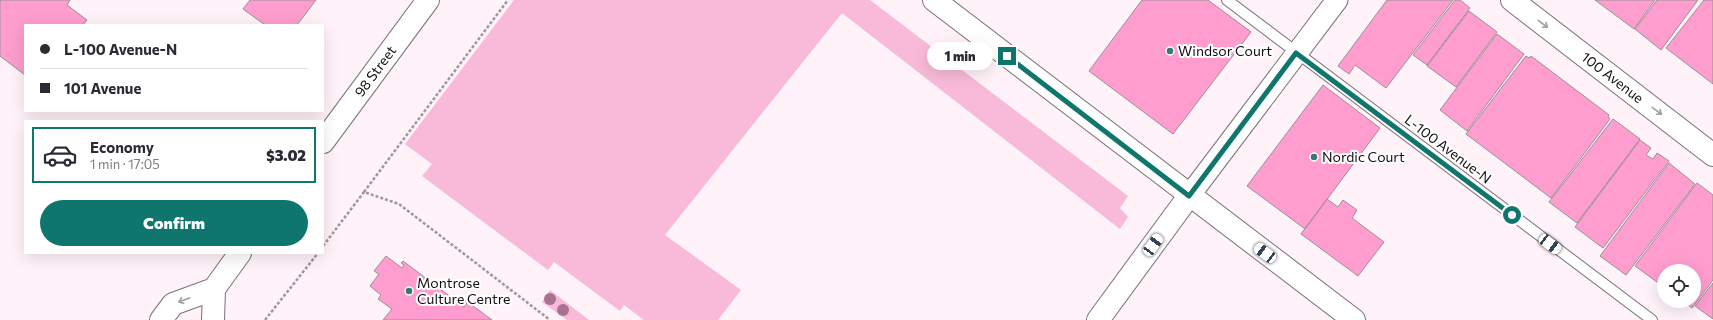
<!DOCTYPE html>
<meta charset="utf-8">
<style>
body{margin:0;font-family:Commissioner,sans-serif;background:#f7f7f7;color:#2b2b33;height:100vh;display:flex;flex-direction:column;font-size:15px;white-space:nowrap}
*{box-sizing:border-box;margin:0}
p{font-size:13px;color:#7c7c81}
.icon{flex:none;width:22px;height:22px;fill:none;stroke:currentColor;stroke-width:2;stroke-linecap:round;stroke-linejoin:round}
.map{position:relative;flex:1;overflow:hidden}
.drawer{position:absolute;left:24px;top:120px;width:300px;height:134px;display:flex;flex-direction:column;background:#fff;border-radius:0px;box-shadow:0 4px 16px #0002}
.drawer>*{flex:none}
.guide{position:absolute;left:24px;top:24px;width:300px;height:88px;border-radius:0px;box-shadow:0 4px 16px #0002;display:grid;align-content:center;height:88px;padding:0 16px;background:#fff}
.tools{position:absolute;left:1657px;top:264px;display:grid;gap:8px}
.tools a{display:grid;place-items:center;width:44px;height:44px;border-radius:50%;background:#fff;box-shadow:0 4px 16px #0002;font-size:20px}
.end{position:absolute;width:18px;height:18px;margin:-9px;border:5px solid #0f766e;background:#fff;box-shadow:0 0 0 2px #fff}
.from{border-radius:50%}
.bubble{position:absolute;height:28px;border-radius:14px;background:#fff;box-shadow:0 4px 16px #0002;font-size:13px;font-weight:800;line-height:28px;text-align:center}
.car{position:absolute;width:12px;height:24px;margin:-12px -6px;border-radius:5px;box-shadow:0 0 3px 1px #0007;background:linear-gradient(#fff 24%,#345 0 40%,#fff 0 76%,#345 0 86%,#fff 0)}
.guide b{display:flex;align-items:center;gap:14px;height:38px;font-size:15px}
.guide b+b{border-top:1px solid #e1e1e2}
.guide i{width:10px;height:10px;background:#2b2b33}
ul{padding:7px 0 0;list-style:none}
li{display:flex;align-items:center;gap:12px;height:56px;margin:0 8px 6px;padding:0 8px;border:2px solid transparent;border-radius:0px}
li div{flex:1}
li b{display:block;font-size:15px}
li em{font-style:normal;font-weight:800}
li.on{border-color:#0f766e}
li>.icon{width:36px;height:36px;stroke-width:1.5}
.button{display:flex;gap:8px;margin-top:auto;padding:8px 16px}
.button a{flex:1;height:46px;border-radius:24px;background:#0f766e;color:#fff;font-size:16px;font-weight:800;line-height:46px;text-align:center}
.map>svg:first-child{display:block}
</style>
<div class="map">
<svg width="1713" height="320" viewBox="0 0 1713 320">
<rect width="100%" height="100%" fill="#fff2f8"/>
<path fill="#f8bad8" d="M514 0H870L1128 196 1120 208 1128 217 1120 229 842 13 665 235 741 290 718 320H644L624 305 620 311 554 262 548 270 422 176 432 164 405 144Z
M550 290 589 320H567L542 302Z"/>
<path fill="#fe9dce" stroke="#9b8f95" d="M0 0H70L67 5 87 20 83 25H25V75L0 56Z
M250 0H316L297 25H265L243 9Z
M1142 0H1208L1251 32 1173 134 1089 71Z
M1387 0H1453L1386 88 1355 65 1349 74 1338 66Z
M1455 0H1460L1470 8 1427 65 1413 55Z
M1595 0H1655L1634 29Z
M1657 0H1698L1661 50 1635 29Z
M1704 0H1713V84L1666 48Z
M1469 11 1497 32 1456 87 1427 66Z
M1497 34 1524 54 1467 131 1440 110Z
M1526 56 1529 58 1531 56 1609 115 1608 117 1610 119 1551 198 1466 134Z
M1323 85 1380 128 1305 229 1247 186Z
M1613 119 1640 139 1577 223 1549 202Z
M1640 140 1651 148 1646 155 1653 159 1657 153 1669 161 1603 248 1575 227Z
M1669 163 1695 184 1626 275 1600 256Z
M1697 183 1713 195V280L1692 308 1683 301H1694V271H1664V287L1635 266Z
M1327 199 1338 207 1343 200 1357 210 1352 218 1384 242 1358 276 1301 234Z
M386 256 402 268 404 265 401 263 403 261 464 307 467 303 464 301 465 300 492 320H383L392 309 378 299 381 295 370 286 379 274 374 271Z
M1713 283V319L1695 306Z"/>
<g fill="none" stroke-linecap="round" stroke-linejoin="round">
<g stroke="#7c7075" stroke-width="12">
<path id="service" d="M1227 0 1652 320"/>
</g>
<g stroke="#7c7075" stroke-width="23">
<path id="minor" d="M1189 196 1337 0"/>
</g>
<g stroke="#7c7075" stroke-width="24">
<path id="tertiary" d="M934 0 1354 320
M1098 320 1189 196"/>
</g>
<g stroke="#7c7075" stroke-width="24">
<g id="secondary">
<path id="s1" d="M1512 0 1713 155"/>
<path id="s2" d="M323 142 428 0"/>
<path d="M161 320 173 304 214 289 240 253"/>
<path d="M213 320 214 289"/>
</g>
</g>
<path stroke="#a0979b" stroke-width="2.5" stroke-dasharray="3 2" stroke-linecap="butt" d="M364 192 508 0
M323 246 364 192 399 204 550 320
M265 320 318 253"/>
<use href="#service" stroke="#fff" stroke-width="10"/>
<use href="#minor" stroke="#fff" stroke-width="21"/>
<use href="#tertiary" stroke="#fff" stroke-width="22"/>
<use href="#secondary" stroke="#fff" stroke-width="22"/>
</g>
<g fill="#a87293">
<circle cx="550" cy="299" r="6"/>
<circle cx="563" cy="310" r="6"/>
</g>
<defs><path id="oneway-shaft" d="M-6 0H5M1.5-3L5.5 0L1.5 3" fill="none" stroke-width="1.6" stroke-linecap="round" stroke-linejoin="round"/></defs>
<g stroke="#a09e9f">
<use href="#oneway-shaft" transform="translate(1543 24) rotate(37)"/>
<use href="#oneway-shaft" transform="translate(1657 111) rotate(37)"/>
<use href="#oneway-shaft" transform="translate(184 300) rotate(160)"/>
</g>
<g fill="none" stroke-linecap="round" stroke-linejoin="round">
<path stroke="#0f766e" stroke-width="5" d="M1007 56 1189 196 1296 53 1512 215"/>
</g>
<g fill="#347a6e" stroke="#fff" stroke-width="1.5">
<circle cx="1170" cy="51" r="4"/>
<circle cx="1314" cy="157" r="4"/>
<circle cx="409" cy="291" r="4"/>
</g>
<g text-anchor="middle" stroke-width="4" stroke-linejoin="round" paint-order="stroke">
<g font-size="14" fill="#120d0f" stroke="#fff" text-anchor="start">
<text x="1178" y="56">Windsor Court</text>
<text x="1322" y="162">Nordic Court</text>
<text x="417" y="288">Montrose<tspan x="417" dy="16">Culture Centre</tspan></text>
</g>
<g font-size="14" fill="#120d0f" stroke="#fff">
<text dy="5" stroke="none"><textPath href="#s2" startOffset="88">98 Street</textPath></text>
<text dy="5" stroke="none"><textPath href="#s1" startOffset="127">100 Avenue</textPath></text>
<text transform="translate(1448 149) rotate(37)" y="5">L-100 Avenue-N</text>
</g>
</g>
</svg>
<div class="tools">
<a><svg class="icon" aria-label="locate" viewBox="0 0 24 24"><circle cx="12" cy="12" r="6"/><path d="M12 2v4M12 18v4M2 12h4M18 12h4"/></svg></a>
</div>
<i class="end from" style="left:1512px;top:215px"></i>
<i class="end" style="left:1007px;top:56px"></i>
<div class="bubble" style="left:927px;top:42px;width:66px">1 min</div>
<i class="car" style="left:1550px;top:244px;rotate:127deg"></i>
<i class="car" style="left:1153px;top:245px;rotate:36deg"></i>
<i class="car" style="left:1265px;top:253px;rotate:307deg"></i>
<div class="guide">
<b><i class="from"></i>L-100 Avenue-N</b>
<b><i></i>101 Avenue</b>
</div>
<section class="drawer">
<ul>
<li class="on"><svg class="icon" aria-label="car" viewBox="0 0 24 24"><path d="M5 17H2v-5l4-1 3-4h7l3 4 3 1v5h-3M9 17h6M6 11h13"/><circle cx="7" cy="17" r="2"/><circle cx="17" cy="17" r="2"/></svg><div><b>Economy</b><p>1 min · 17:05</p></div><em>$3.02</em></li>
</ul>
<div class="button"><a>Confirm</a></div>
</section>
</div>
